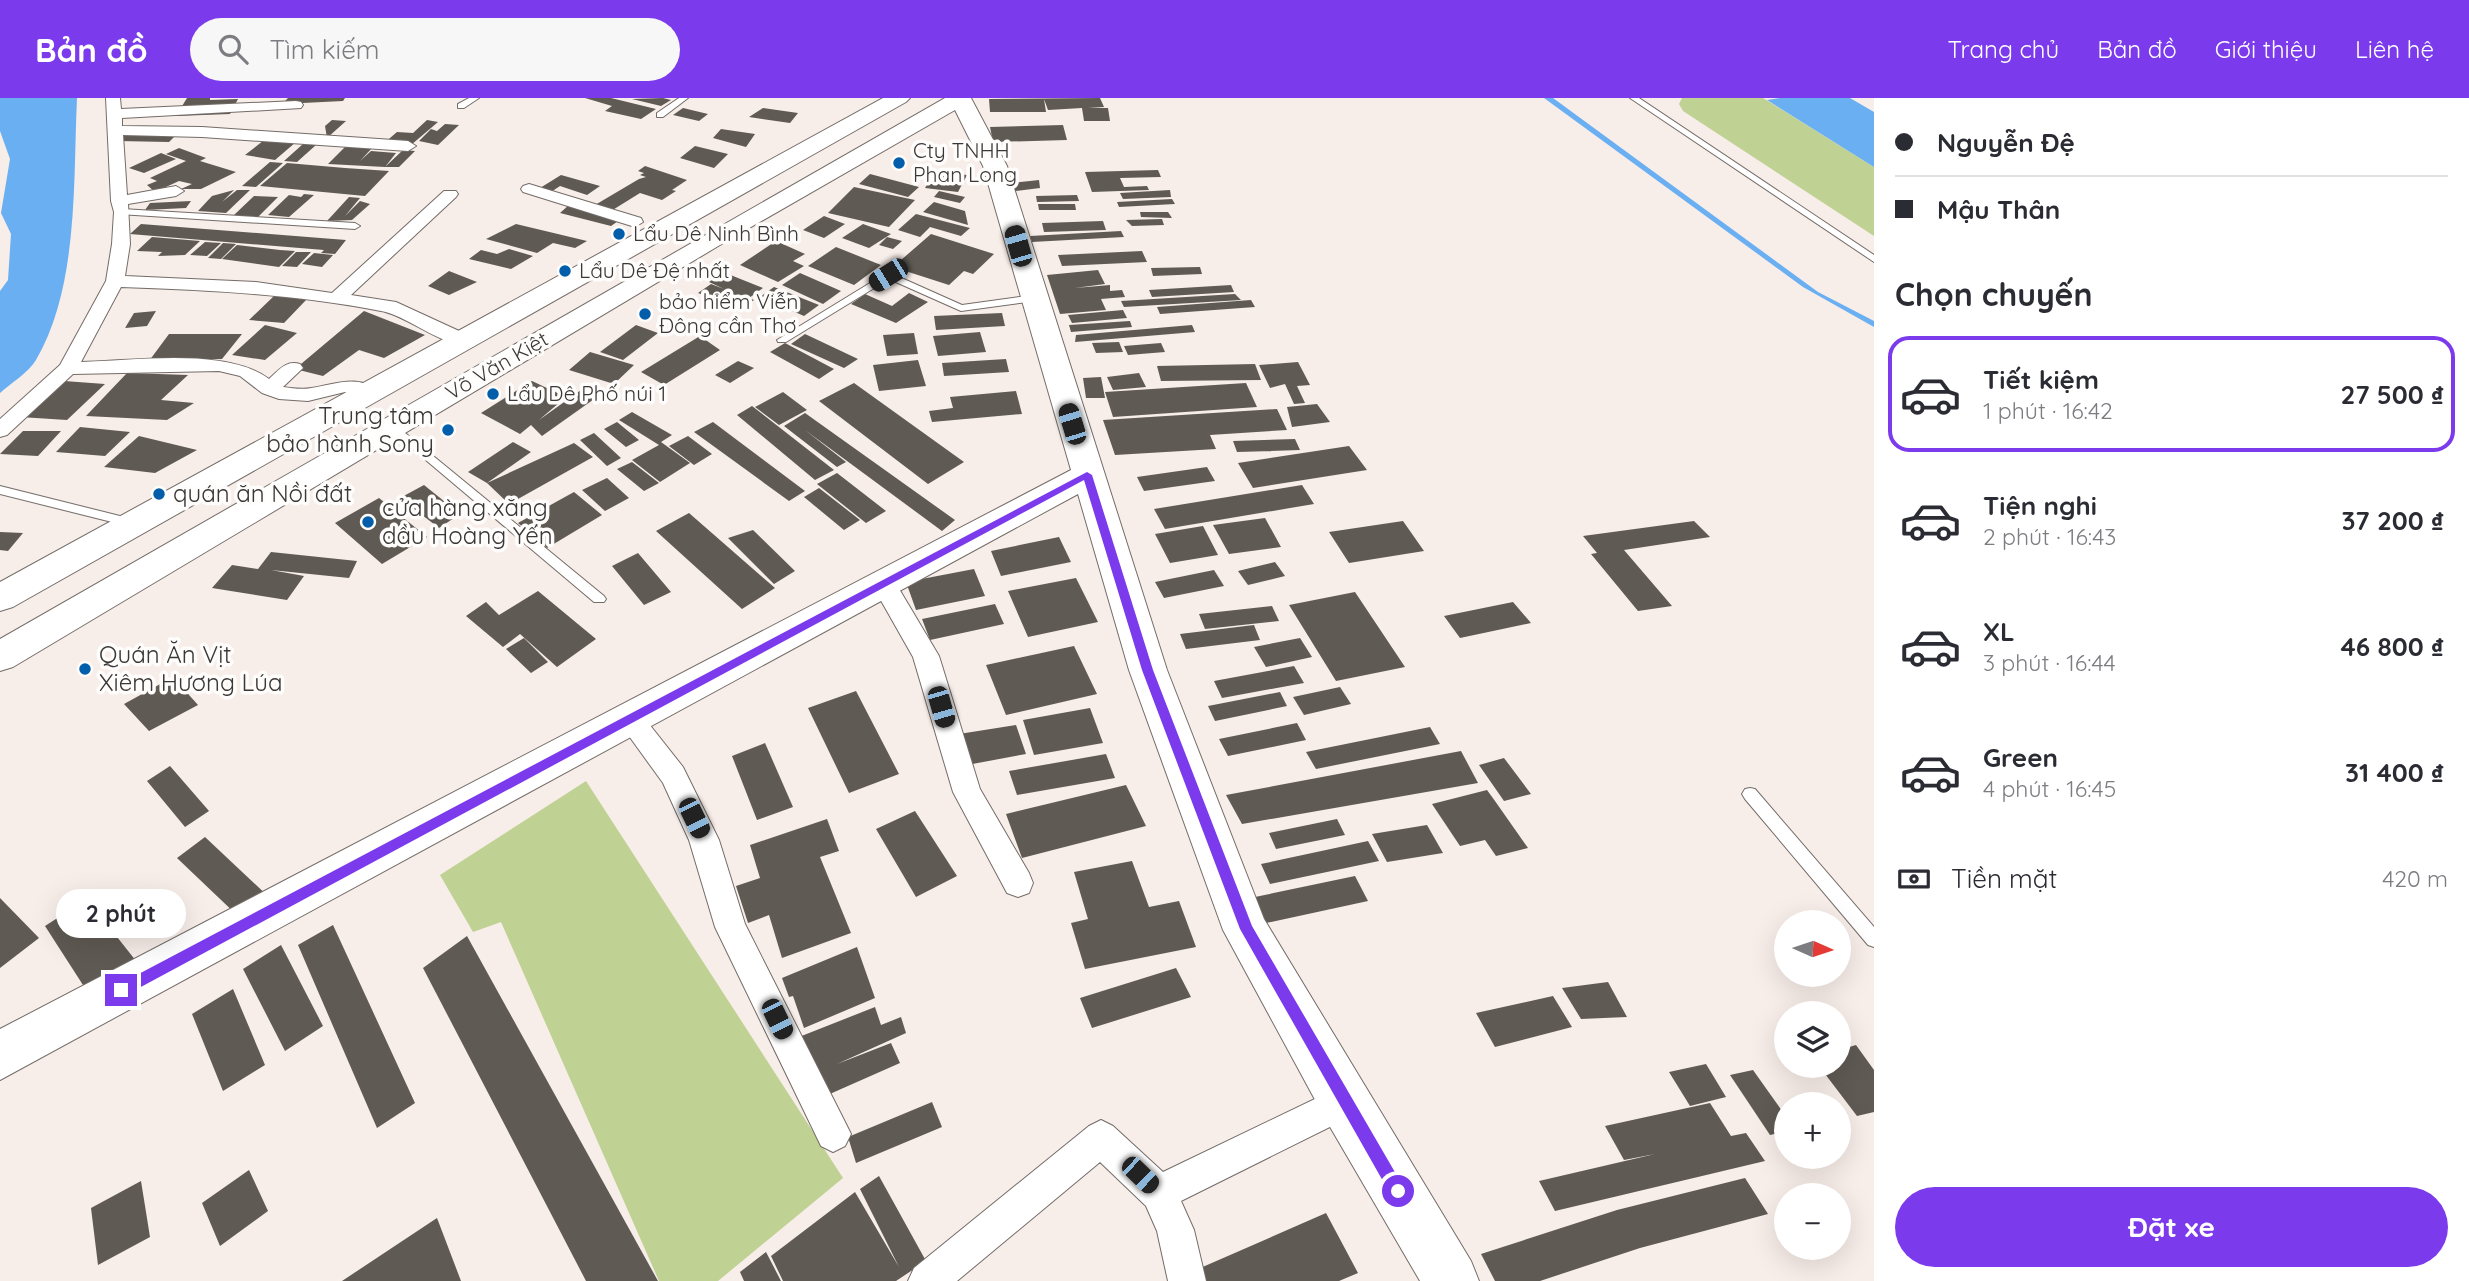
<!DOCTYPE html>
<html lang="vi">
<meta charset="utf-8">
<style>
body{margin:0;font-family:Quicksand,sans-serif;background:#f7f7f7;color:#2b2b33;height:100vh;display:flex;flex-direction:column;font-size:26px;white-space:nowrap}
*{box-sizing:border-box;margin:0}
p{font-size:23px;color:#7c7c81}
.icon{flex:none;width:38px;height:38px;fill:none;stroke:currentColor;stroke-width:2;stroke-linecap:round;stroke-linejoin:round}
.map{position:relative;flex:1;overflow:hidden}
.sheet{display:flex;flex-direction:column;background:#fff;width:595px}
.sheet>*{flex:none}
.banner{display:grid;align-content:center;height:154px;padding:0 21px;background:#fff}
.needle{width:46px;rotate:93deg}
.controls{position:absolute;left:1774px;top:812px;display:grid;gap:14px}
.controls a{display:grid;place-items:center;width:77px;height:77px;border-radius:50%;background:#fff;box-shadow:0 7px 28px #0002;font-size:35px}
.end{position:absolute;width:32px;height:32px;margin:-16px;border:9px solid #7c3aed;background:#fff;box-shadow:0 0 0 4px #fff}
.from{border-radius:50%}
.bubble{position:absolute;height:49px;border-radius:24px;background:#fff;box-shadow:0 7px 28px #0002;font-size:23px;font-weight:800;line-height:49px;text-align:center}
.car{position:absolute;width:21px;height:42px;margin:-21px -10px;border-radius:9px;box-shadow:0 0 5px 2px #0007;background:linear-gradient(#222 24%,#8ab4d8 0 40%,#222 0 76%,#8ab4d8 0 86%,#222 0)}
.banner b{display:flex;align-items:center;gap:24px;height:66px;font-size:26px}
.banner b+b{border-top:2px solid #e1e1e2}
.banner i{width:18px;height:18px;background:#2b2b33}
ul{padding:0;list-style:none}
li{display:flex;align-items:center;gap:21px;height:116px;margin:0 14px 10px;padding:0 7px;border:4px solid transparent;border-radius:21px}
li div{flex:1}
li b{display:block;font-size:26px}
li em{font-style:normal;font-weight:800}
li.on{border-color:#7c3aed}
li>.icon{width:63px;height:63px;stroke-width:1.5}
h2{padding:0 21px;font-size:32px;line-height:84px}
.pay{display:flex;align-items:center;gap:18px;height:77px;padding:0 21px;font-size:26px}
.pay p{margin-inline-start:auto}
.action{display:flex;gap:14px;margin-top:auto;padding:14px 21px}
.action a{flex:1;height:80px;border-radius:42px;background:#7c3aed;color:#fff;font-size:28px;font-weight:800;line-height:80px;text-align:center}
header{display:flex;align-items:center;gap:42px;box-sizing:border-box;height:98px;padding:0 35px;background:#7c3aed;color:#fff}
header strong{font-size:33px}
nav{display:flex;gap:38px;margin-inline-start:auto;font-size:24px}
.search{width:490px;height:63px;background:#f7f7f7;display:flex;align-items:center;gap:18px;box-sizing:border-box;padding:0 24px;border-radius:38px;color:#7c7c81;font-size:26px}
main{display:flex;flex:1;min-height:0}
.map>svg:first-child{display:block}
</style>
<header>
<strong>Bản đồ</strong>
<div class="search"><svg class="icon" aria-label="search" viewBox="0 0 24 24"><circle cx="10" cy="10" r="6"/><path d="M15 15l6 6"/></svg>Tìm kiếm</div>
<nav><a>Trang chủ</a><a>Bản đồ</a><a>Giới thiệu</a><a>Liên hệ</a></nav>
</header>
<main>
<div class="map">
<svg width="1874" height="1183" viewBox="0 0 1874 1183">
<rect width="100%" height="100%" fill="#f7ede9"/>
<path fill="#bfd193" d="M1682 0H1763L1874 69V138L1683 13 1679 6Z
M586 683 843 1080 718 1183H659L501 824 473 834 440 777Z"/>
<path fill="#6aaff1" d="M0 0H77C73 84 79 188 36 262 28 275 11 285 0 295V193L8 182 11 136 1 115 10 61 0 33Z
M1544 0H1553L1818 194 1874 223V229L1803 189Z
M1780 0H1850L1874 14V69L1767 2Z"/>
<path fill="#5f5a53" d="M187 0H210V2L238 1 230 16 176 18Z
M288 0H345L343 3 282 6Z
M585 0H611L656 11 641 21 605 13 612 8Z
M663 0 671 2 661 8 632 1Z
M1100 0 1104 9 1088 10H1108L1110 23H1084L1082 10 1048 12 1044 1 1046 14H990L989 1Z
M683 10 708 16 699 23 673 17Z
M763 10 798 15 790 25 749 19Z
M332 22 346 23 327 40 325 28Z
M427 22 438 24 411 47 383 46 397 34 413 35Z
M445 26 459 27 438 47 419 43 431 31 437 33Z
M1063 27 1067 42 993 44 990 29Z
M721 31 755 36 746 49 713 40Z
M127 35H178L169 44 118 43Z
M268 39 296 44 275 62 245 57Z
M303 46 316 47 297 64 284 63Z
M348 46 373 49 360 63 371 53 396 55 385 69 328 66Z
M695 48 728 56 714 70 680 60Z
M179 50 206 60 200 63 236 74 201 91H181L192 86 179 83 155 94 147 87 157 83 150 80 186 63 166 56Z
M403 52 415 53 399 69H385Z
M161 55 176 61 144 75 129 70Z
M270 64 283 65 256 89 242 88Z
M287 65 345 70 389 73 365 98 260 88Z
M645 68 687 82 672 92 676 93 662 102 640 95 611 113 595 107 639 81 646 79 640 77 644 75 638 73Z
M1158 72 1161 79 1120 80 1124 89 1147 88 1149 92 1092 94 1085 74Z
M935 73 967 77 958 94 925 90Z
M870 76 919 89 908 99 859 86Z
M561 77 600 88 587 97 560 88 551 94 540 90Z
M1039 82 1040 90 1015 93 1010 85Z
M854 89 915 102 889 129 828 115Z
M234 92 222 104 237 92H250L226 115 198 113 212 98Z
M1170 92 1171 99 1123 101 1120 95Z
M939 93 965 99 960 105 934 99Z
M304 96 314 97 289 119 268 117 289 97 301 99Z
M1077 97 1079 103 1037 104 1036 98Z
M254 98 278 99 257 120 234 117Z
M349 99 360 100 345 118 360 103 370 106 352 122 327 123Z
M1172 101 1175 106 1119 109 1117 104Z
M191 103 186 110 145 112 150 105Z
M934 104 965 113 968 127 923 114Z
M570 106 621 121 611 128 560 115Z
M1038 106H1075L1076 112H1039Z
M1140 114H1168L1172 120 1141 119Z
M916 116 970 130 961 138 930 129 920 139 898 132Z
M824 118 845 126 824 140 803 132Z
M1162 121 1164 127 1132 128 1126 122Z
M1103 123 1106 132 1044 134 1042 125Z
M141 126 346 142 335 156 321 155 324 152 130 136Z
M516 126 587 143 575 150 553 145 537 155 486 141Z
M863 126 891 136 869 150 842 140Z
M1121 133 1124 139 1032 144 1030 138Z
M931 136 994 156 973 176 964 173 949 187 893 169Z
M152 139 200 143 185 157 158 158 162 154 137 153Z
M887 139 902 143 893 151 879 147Z
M776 143 805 156 793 163 804 168 778 184 740 167Z
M205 144 221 145 207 158 190 157Z
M223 145 236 146 221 161 208 160Z
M237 147 280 152 295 153 279 169 222 161Z
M836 149 881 167 854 187 808 168Z
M509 151 533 158 511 171 469 161 481 152 497 156Z
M1142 153 1147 164 1062 168 1058 157Z
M296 154H311L297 169 282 168Z
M314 155 333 157 322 169 302 166Z
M1200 169 1202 176 1153 178 1151 170Z
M1098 172 1105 186 1075 190 1110 187V193L1122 192 1125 199 1101 201 1106 212 1060 216 1047 177Z
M449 173 477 184 449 197 428 188Z
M723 174 763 190 749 200 754 202 740 211 698 195 711 186 724 191 709 184Z
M800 175 841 193 823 206 782 187Z
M1231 187 1234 194 1152 199 1149 192Z
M774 189 819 207 804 218 760 199Z
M909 195 928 204 896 225 851 206 865 196 892 208Z
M1235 196 1241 202 1124 209 1121 203Z
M274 198 307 201 284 225 249 222Z
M1251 202 1255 209 1160 216 1157 209Z
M1123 212 1127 220 1072 225 1068 217Z
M156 213 147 228 125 230 134 215Z
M364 213 425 237 384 260 359 252 323 278 295 271Z
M1002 215 1005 228 936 232 934 218Z
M1130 223 1132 229 1071 234 1069 227Z
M265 227 297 235 265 262 232 257Z
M636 227 658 235 623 262 600 254Z
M1192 227 1195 234 1075 244 1076 237Z
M980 234 986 254 938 258 933 238Z
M914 235 918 256 887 258 883 237Z
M169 236H242L222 261 149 263Z
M805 236 858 261 844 270 791 246Z
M700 238 720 252 664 287 641 274Z
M1119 244 1123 254 1096 255 1092 245Z
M785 245 834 271 819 281 770 254Z
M1161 245 1165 254 1128 257 1124 248Z
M590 254 634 267 614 286 569 272Z
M1006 261 1009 274 944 278 942 265Z
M918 262 926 288 879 293 873 267Z
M738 263 754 270 730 285 715 277Z
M1298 264 1310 287 1297 288 1305 305 1294 306 1285 286 1270 290 1259 267Z
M1255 266 1261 282 1161 283 1157 268Z
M127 275 188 277 161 302 194 305 167 322 86 318Z
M1139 275 1146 289 1113 292 1107 279Z
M1101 279 1105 300H1086L1083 280Z
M64 283 105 286 67 322 20 319Z
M532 283 566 299 539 322 588 287 604 294 542 338 531 327 520 336 481 315Z
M854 285 964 364 928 386 819 303Z
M1246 285 1257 309 1113 319 1105 294Z
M1016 293 1022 316 932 324 929 313 953 310 950 299Z
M783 294 807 312 779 327 755 309Z
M1317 306 1330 324 1292 329 1287 309Z
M752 308 834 372 815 382 737 317Z
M1277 311 1287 332 1210 337 1216 351 1115 357 1103 322Z
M632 314 672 337 661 344 690 365 660 384 632 362 659 347 619 322Z
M805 315 955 422 942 433 805 332 846 364 837 369 784 328Z
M617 324 639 342 626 349 604 331Z
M713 324 805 393 789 403 694 334Z
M80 329 130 334 105 358 56 354Z
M23 333H61L38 358 0 356Z
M594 335 621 360 607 368 580 342Z
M139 338 197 352 155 375 104 369Z
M688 338 712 356 694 367 669 348Z
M1295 341 1300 352 1237 354 1233 343Z
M513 344 531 354 487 385 468 374Z
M574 345 593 359 509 406 487 385Z
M1349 348 1367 372 1253 390 1238 365Z
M632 364 659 385 644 393 617 371Z
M1207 369 1215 383 1144 393 1137 379Z
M837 375 886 413 866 425 817 386Z
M607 380 629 400 605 413 582 392Z
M424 387 460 416 439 430 400 400Z
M1302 387 1314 406 1165 431 1154 411Z
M819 390 860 422 844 432 804 399Z
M574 394 602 417 547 450 518 425Z
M379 400 427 439 382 466 335 425Z
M689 415 775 490 742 511 656 433Z
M1265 420 1281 449 1229 456 1213 427Z
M1403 423 1424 453 1349 465 1329 434Z
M1694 423 1710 439 1624 452 1672 508 1638 513 1591 456 1597 455 1583 438Z
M1203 428 1218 457 1170 465 1155 436Z
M753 432 795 473 774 486 728 440Z
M0 434 23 435 8 453 0 452Z
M1059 439 1071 464 1001 478 991 453Z
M271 454 357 463 349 480 271 472 304 478 287 502 212 490 232 467 258 471Z
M638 455 671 494 644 507 612 468Z
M1275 464 1285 478 1248 487 1238 473Z
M974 471 985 498 916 512 906 484Z
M1214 472 1224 488 1164 500 1155 484Z
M1076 480 1098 524 1028 539 1008 493Z
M538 493 596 541 557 569 520 536 503 549 466 518 486 504 499 517Z
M1355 494 1405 569 1336 583 1289 507Z
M1513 504 1531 525 1460 540 1444 518Z
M995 506 1004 526 930 542 922 521Z
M1272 508 1279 523 1205 531 1199 516Z
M1254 527 1260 542 1186 551 1180 536Z
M524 540 548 564 531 575 506 551Z
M1300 540 1312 559 1266 569 1254 549Z
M1074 548 1097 596 1006 617 986 567Z
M1294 568 1304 585 1222 600 1214 583Z
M173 579 198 607 149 633 124 606Z
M1340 589 1351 606 1304 617 1293 599Z
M856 593 899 676 849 695 808 610Z
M1280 594 1287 608 1215 623 1208 608Z
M1090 610 1103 645 1034 657 1023 622Z
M1297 625 1306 642 1228 658 1219 641Z
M1016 627 1026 656 967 667 959 636Z
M1430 629 1440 646 1316 671 1306 654Z
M765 645 793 709 757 722 732 658Z
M1461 653 1478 685 1242 726 1226 697Z
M1106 656 1115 680 1017 697 1009 673Z
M1504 660 1531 696 1504 703 1479 667Z
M170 668 209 713 185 729 147 683Z
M1126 687 1146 728 1022 760 1006 716Z
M1487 692 1495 703 1528 750 1496 758 1485 742 1460 748 1432 706Z
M915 713 957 778 916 799 876 731Z
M827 721 839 753 820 759 851 835 782 860 769 817 748 825 736 788 760 780 750 747Z
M1337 721 1345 737 1276 751 1269 735Z
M1427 727 1443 755 1387 764 1372 736Z
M205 739 273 803 240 820 177 760Z
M1368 743 1379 763 1270 786 1261 766Z
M1132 763 1149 809 1179 803 1196 849 1085 871 1071 825 1088 821 1074 774Z
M1355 778 1368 803 1266 825 1255 799Z
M0 800 39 840 0 870Z
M87 801 144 873 92 901 45 828Z
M333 827 415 1005 377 1030 298 847Z
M467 838 658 1183H586L423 870Z
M281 847 323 928 285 953 243 871Z
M857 849 875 900 804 930 793 898 789 899 782 880Z
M1176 870 1191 899 1092 930 1080 900Z
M1608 884 1627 919 1581 921 1562 890Z
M233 891 265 967 223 993 192 916Z
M1553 898 1572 929 1495 949 1476 915Z
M875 909 881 927 901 919 906 935 837 966 891 945 900 965 823 999 799 939Z
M1856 947 1874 972V1014L1857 1018 1819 968H1839V952Z
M1706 966 1726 999 1690 1008 1669 974Z
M1753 972 1787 1020V1033L1770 1037 1730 977Z
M932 1004 942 1029 856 1065 848 1039Z
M1710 1005 1731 1038 1746 1035 1765 1063 1555 1113 1539 1083 1655 1056 1624 1062 1605 1028Z
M249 1072 268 1113 220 1148 202 1105Z
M879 1078 926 1163 896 1183H783L771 1158 855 1094 899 1169 860 1091Z
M1745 1080 1768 1116 1640 1150 1540 1183H1495L1481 1156 1617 1112Z
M141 1083 150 1139 98 1167 91 1110Z
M1326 1115 1358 1175 1339 1183H1204L1198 1171Z
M437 1120 461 1183H342Z
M766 1154 781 1183H744L740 1174Z"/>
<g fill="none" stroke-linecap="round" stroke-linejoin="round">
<g stroke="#746c68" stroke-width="2">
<path id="lane" d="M469 0H479L464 10H458V6Z
M679 0H688L663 19H657V15Z
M1630 0H1639L1874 157V164Z
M122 111 355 125 360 128 355 131 119 116V112Z
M888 174 962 207 1034 197 1039 200 1034 203 961 213 889 181 786 244H778L777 242Z
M393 325 604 498 606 501 604 504H594L389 331V327Z
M0 388 132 421 138 425 132 429 0 396Z
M1750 690 1755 691 1874 829V849L1868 847 1745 701 1742 696 1745 691Z"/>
</g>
<g stroke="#746c68" stroke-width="2">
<path id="street" d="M106 0H120L121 11 296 3 301 4 303 7 301 10 122 20V28L202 29 408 43 416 48 408 53 202 39 123 37 127 97 176 88 184 93 176 98 128 106 130 146 125 178 256 184 332 195 444 93H456L458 96 456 99 351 197 396 204 470 238 473 242 470 246C446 252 407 217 381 213 295 196 208 192 121 189L81 264C134 263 227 249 269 281 279 272 286 262 300 266L303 270 283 289C292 290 302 292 311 290 332 287 363 274 378 296L375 300 368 302 345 294 308 303 279 301 262 295 240 278 219 273 73 276 7 337 0 339V321L60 267 106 183 112 146 114 114 111 103Z
M529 86 641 120 643 124 635 129 523 94 521 91 523 88Z
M883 476 892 479 939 558 980 691 1029 775 1033 785 1029 795 1018 799 1007 795 953 694 913 559 871 485 874 479Z
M629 609 638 612 683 669 719 742 745 826 845 1024 851 1036 845 1048 833 1054 821 1048 715 829 689 742 663 685 616 620 620 612Z
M1344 987 1356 992 1361 1004 1356 1016 1181 1103 1194 1132 1206 1183H1168L1157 1133 1146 1108 1100 1064 957 1183H908L914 1170 1089 1028 1101 1022 1113 1028 1163 1074Z"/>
</g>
<g stroke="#746c68" stroke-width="2">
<path id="secondary" d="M883 0H910L906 4 13 509 0 513V484Z
M945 0H971L1007 68 1167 572 1264 821 1471 1163 1479 1183H1420L1326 1022 1223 832 1129 572 1078 396 0 982V931L1071 372 983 68 955 12 725 144 13 569 0 573V541Z"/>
</g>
<use href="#lane" fill="#fff" fill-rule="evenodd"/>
<use href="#street" fill="#fff" fill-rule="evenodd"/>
<use href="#secondary" fill="#fff" fill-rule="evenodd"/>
</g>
<path fill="#7c3aed" d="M1087 374 1092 377 1153 572 1252 828 1403 1088 1406 1093 1403 1099 1398 1101 1392 1099 1240 831 1142 572 1084 382 126 897H116V888Z"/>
<g fill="#025eab" stroke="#fefdfc" stroke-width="2.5">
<circle cx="899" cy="65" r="7"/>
<circle cx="619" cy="136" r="7"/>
<circle cx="565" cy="173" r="7"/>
<circle cx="645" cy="216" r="7"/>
<circle cx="493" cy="296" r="7"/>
<circle cx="448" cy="332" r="7"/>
<circle cx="159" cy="396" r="7"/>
<circle cx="368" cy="424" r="7"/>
<circle cx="85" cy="571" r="7"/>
</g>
<g text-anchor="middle" stroke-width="7" stroke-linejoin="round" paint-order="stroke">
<g font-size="21" fill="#3b3736" stroke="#fefdfc" text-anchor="start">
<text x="913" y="60">Cty TNHH<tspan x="913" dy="24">Phan Long</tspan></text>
<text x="633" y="143">Lẩu Dê Ninh Bình</text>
<text x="579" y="180">Lẩu Dê Đệ nhất</text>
<text x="659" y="211">bảo hiểm Viễn<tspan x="659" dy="24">Đông cần Thơ</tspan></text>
<text x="507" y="303">Lẩu Dê Phố núi 1</text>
</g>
<g font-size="21" fill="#3b3736" stroke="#fefdfc">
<text transform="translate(497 268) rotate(-30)" y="7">Võ Văn Kiệt</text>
</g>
<g font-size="24" fill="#3b3736" stroke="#fefdfc" text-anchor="start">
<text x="434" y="326" text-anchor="end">Trung tâm<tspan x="434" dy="28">bảo hành Sony</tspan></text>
<text x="173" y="404">quán ăn Nồi đất</text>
<text x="382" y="418">cửa hàng xăng<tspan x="382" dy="28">dầu Hoàng Yến</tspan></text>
<text x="99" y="565">Quán Ăn Vịt<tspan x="99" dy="28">Xiêm Hương Lúa</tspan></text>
</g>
</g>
</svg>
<div class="controls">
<a><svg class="needle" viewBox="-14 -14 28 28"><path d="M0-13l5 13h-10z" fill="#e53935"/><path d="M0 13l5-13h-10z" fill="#7c7c81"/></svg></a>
<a><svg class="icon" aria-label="layers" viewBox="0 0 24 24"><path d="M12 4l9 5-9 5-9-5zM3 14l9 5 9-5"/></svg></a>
<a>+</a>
<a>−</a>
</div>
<i class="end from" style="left:1398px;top:1093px"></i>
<i class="end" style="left:121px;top:892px"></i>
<div class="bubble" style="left:56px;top:791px;width:130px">2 phút</div>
<i class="car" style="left:1018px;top:148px;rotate:344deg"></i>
<i class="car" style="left:888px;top:177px;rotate:238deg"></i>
<i class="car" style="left:1072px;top:326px;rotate:343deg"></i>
<i class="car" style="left:941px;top:609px;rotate:164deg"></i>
<i class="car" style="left:694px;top:720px;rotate:154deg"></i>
<i class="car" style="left:777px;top:921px;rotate:154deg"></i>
<i class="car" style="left:1140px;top:1077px;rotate:134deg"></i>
</div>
<section class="sheet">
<div class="banner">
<b><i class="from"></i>Nguyễn Đệ</b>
<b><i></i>Mậu Thân</b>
</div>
<h2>Chọn chuyến</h2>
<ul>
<li class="on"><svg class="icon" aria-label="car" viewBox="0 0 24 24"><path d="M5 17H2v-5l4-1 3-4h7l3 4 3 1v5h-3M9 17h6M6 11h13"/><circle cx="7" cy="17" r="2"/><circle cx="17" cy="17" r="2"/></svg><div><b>Tiết kiệm</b><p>1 phút · 16:42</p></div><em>27 500 ₫</em></li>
<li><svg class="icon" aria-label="car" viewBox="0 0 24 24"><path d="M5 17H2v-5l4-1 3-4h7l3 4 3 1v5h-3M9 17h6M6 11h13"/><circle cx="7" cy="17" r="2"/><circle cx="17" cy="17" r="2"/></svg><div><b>Tiện nghi</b><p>2 phút · 16:43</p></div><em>37 200 ₫</em></li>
<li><svg class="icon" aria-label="car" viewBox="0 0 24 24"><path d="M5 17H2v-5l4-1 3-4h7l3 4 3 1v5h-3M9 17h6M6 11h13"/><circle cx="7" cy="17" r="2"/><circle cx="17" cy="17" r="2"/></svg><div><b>XL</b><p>3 phút · 16:44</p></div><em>46 800 ₫</em></li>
<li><svg class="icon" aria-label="car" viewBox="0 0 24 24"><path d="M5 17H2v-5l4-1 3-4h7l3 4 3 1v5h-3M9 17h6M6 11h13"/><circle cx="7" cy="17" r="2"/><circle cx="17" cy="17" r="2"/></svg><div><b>Green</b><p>4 phút · 16:45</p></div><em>31 400 ₫</em></li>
</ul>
<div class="pay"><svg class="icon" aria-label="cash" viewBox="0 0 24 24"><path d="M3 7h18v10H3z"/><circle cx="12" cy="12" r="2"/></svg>Tiền mặt<p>420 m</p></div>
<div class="action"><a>Đặt xe</a></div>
</section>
</main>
